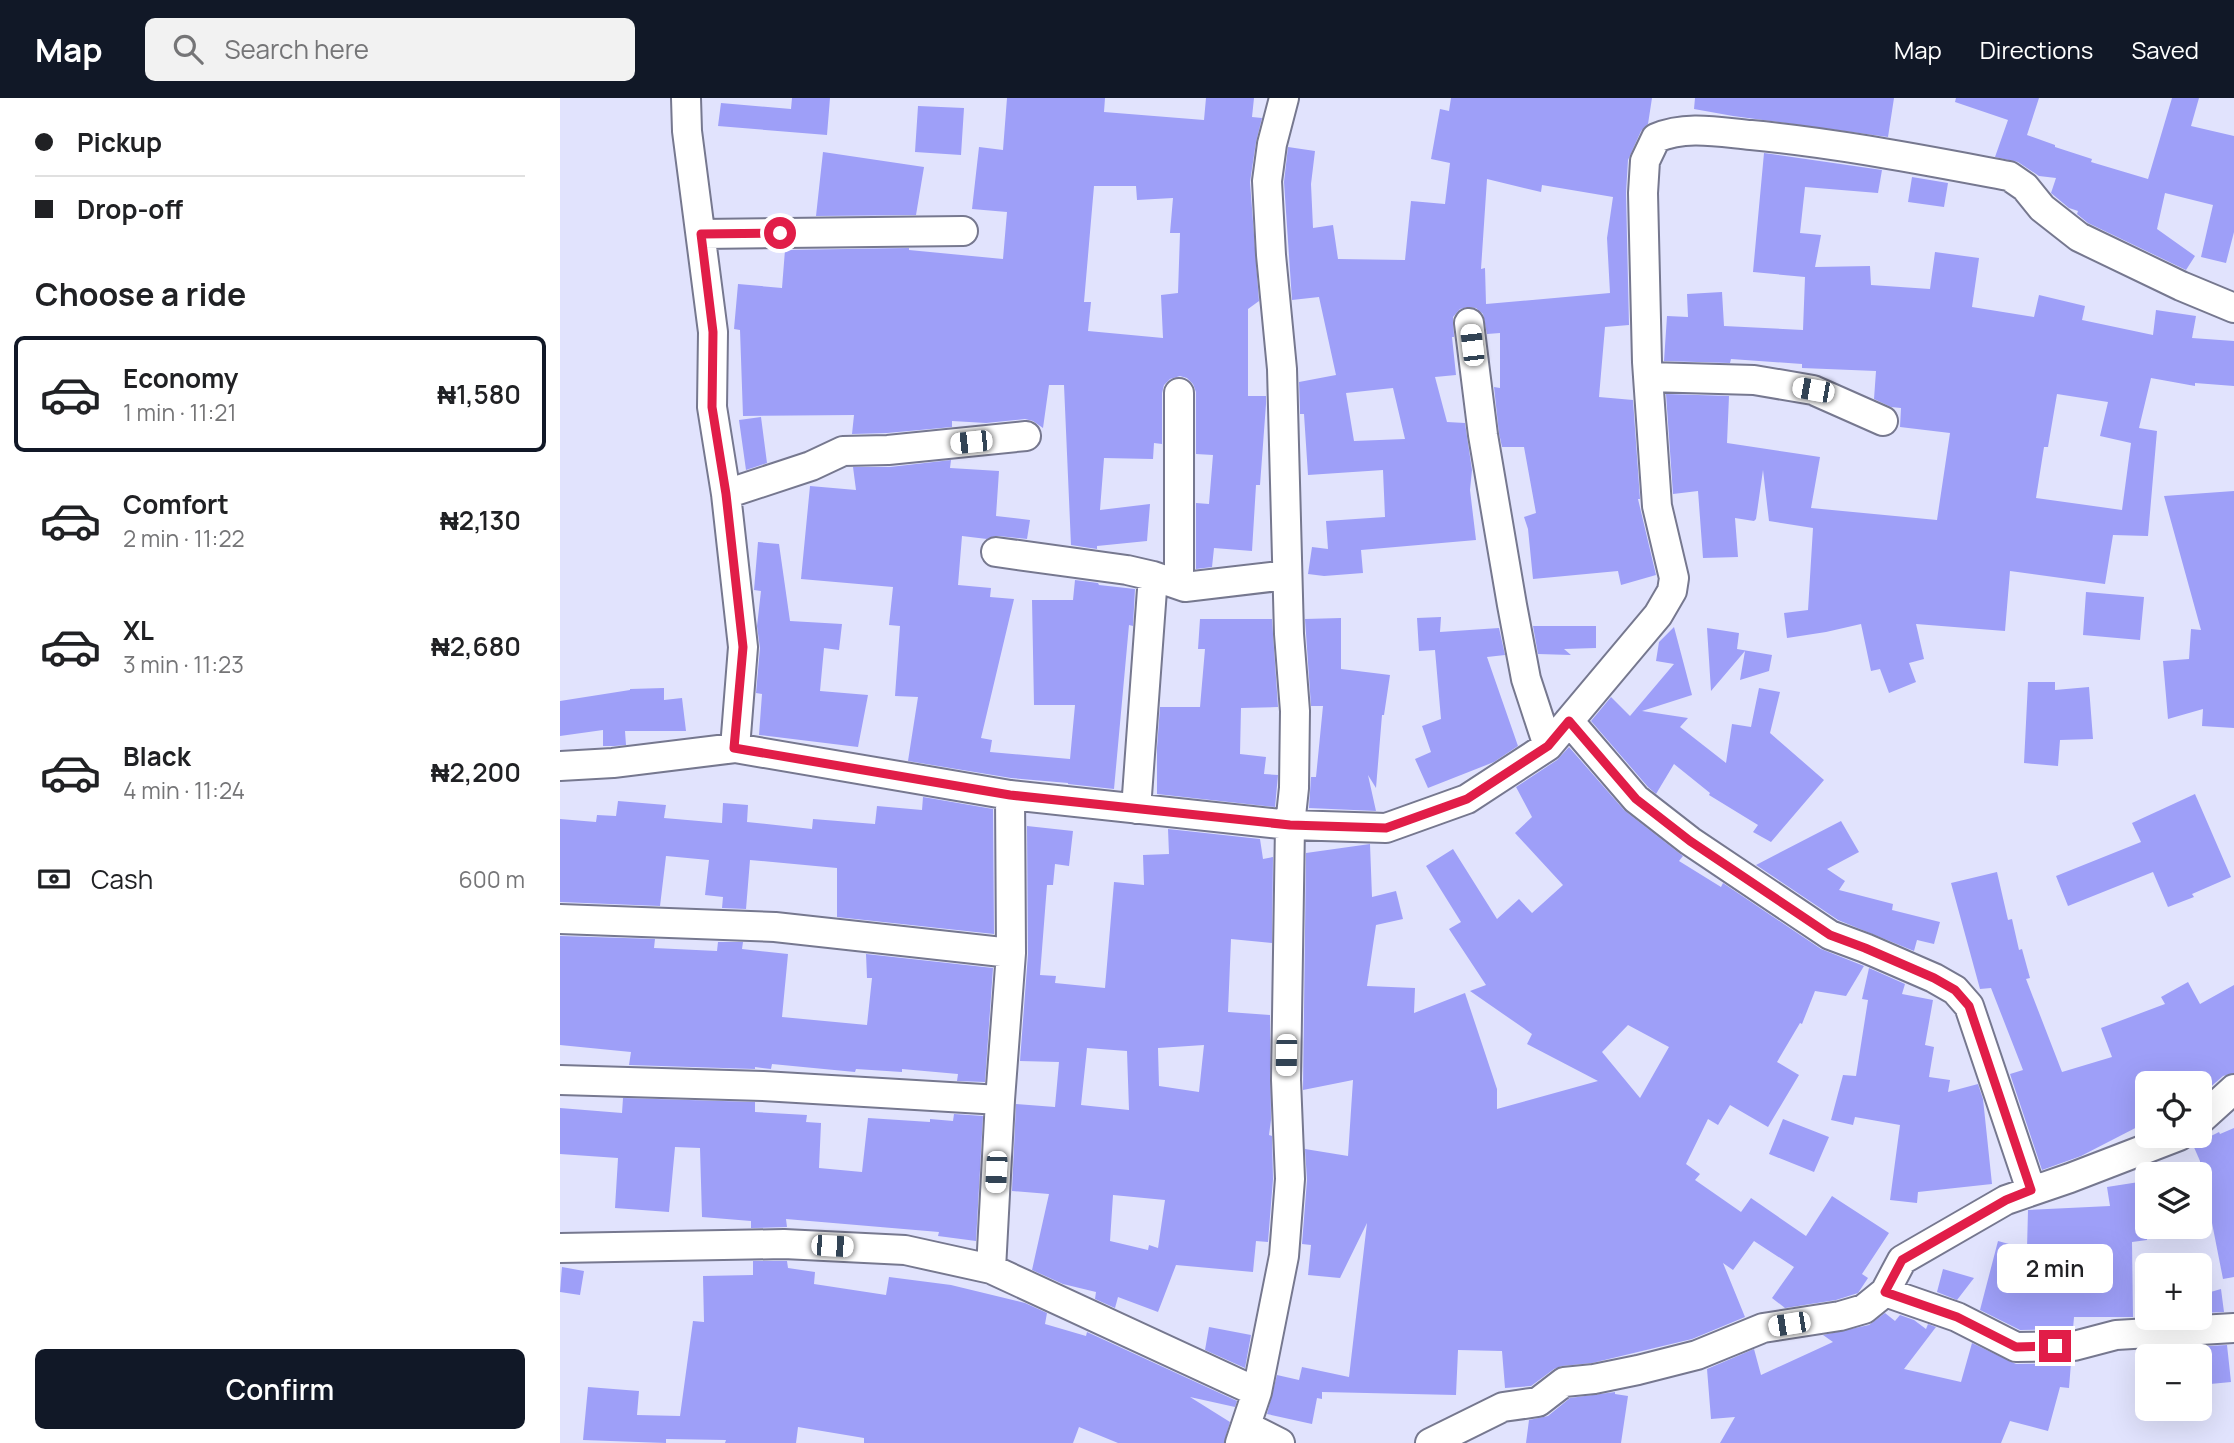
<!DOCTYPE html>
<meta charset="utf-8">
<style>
body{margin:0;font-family:Manrope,sans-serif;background:#f2f2f2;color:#202124;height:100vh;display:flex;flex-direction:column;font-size:26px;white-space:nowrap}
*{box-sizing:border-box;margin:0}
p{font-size:23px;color:#757577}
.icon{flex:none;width:38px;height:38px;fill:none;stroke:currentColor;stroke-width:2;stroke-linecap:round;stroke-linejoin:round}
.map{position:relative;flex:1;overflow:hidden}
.side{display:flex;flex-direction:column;background:#fff;width:560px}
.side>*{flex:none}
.hud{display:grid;align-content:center;height:154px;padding:0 35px;background:#fff}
.fabs{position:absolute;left:1575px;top:973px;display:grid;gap:14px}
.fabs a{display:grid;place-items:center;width:77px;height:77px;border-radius:10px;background:#fff;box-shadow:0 7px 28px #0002;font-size:35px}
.end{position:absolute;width:32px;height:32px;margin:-16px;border:9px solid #e11d48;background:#fff;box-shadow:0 0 0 4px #fff}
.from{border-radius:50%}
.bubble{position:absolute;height:49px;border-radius:10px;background:#fff;box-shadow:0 7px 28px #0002;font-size:23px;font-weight:600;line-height:49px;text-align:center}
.car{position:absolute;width:21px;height:42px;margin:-21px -10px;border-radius:9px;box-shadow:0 0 5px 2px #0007;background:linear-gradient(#fff 24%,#345 0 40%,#fff 0 76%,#345 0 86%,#fff 0)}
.hud b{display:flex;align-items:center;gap:24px;height:66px;font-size:26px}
.hud b+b{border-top:2px solid #e0e0e0}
.hud i{width:18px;height:18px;background:#202124}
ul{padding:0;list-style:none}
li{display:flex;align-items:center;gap:21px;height:116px;margin:0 14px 10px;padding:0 21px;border:4px solid transparent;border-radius:10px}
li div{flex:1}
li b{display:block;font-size:26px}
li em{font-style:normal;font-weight:600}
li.current{border-color:#111827}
li>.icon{width:63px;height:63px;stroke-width:1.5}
h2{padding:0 35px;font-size:32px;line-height:84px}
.pay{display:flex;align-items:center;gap:18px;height:77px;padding:0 35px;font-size:26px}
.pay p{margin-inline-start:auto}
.button{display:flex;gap:14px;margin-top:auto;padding:14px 35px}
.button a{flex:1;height:80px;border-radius:10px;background:#111827;color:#fff;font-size:28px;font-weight:600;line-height:80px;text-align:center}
header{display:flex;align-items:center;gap:42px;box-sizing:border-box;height:98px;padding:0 35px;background:#111827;color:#fff}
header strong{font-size:33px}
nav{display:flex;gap:38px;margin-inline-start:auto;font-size:24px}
.search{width:490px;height:63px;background:#f2f2f2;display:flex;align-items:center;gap:18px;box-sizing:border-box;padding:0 24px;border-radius:10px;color:#757577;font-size:26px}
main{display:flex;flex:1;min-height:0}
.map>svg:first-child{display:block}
</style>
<header>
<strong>Map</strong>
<div class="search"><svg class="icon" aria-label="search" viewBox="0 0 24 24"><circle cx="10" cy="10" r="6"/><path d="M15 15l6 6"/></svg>Search here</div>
<nav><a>Map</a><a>Directions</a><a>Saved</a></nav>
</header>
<main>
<section class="side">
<div class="hud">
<b><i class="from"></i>Pickup</b>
<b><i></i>Drop-off</b>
</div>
<h2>Choose a ride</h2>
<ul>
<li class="current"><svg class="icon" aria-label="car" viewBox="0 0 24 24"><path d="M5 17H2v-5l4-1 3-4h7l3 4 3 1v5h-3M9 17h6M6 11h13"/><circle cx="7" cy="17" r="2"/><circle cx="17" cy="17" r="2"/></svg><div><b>Economy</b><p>1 min · 11:21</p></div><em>₦1,580</em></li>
<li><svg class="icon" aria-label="car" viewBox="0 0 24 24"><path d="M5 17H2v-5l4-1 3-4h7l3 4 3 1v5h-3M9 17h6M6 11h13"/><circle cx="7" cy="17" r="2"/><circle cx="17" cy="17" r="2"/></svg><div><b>Comfort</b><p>2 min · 11:22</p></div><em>₦2,130</em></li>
<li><svg class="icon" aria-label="car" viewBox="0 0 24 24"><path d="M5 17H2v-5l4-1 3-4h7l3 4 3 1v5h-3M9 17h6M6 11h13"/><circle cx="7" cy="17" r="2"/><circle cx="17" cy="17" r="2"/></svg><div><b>XL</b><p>3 min · 11:23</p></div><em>₦2,680</em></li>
<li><svg class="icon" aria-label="car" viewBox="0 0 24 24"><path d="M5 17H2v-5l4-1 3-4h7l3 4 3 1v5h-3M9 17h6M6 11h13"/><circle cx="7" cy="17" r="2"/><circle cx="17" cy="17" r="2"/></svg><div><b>Black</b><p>4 min · 11:24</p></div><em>₦2,200</em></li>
</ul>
<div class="pay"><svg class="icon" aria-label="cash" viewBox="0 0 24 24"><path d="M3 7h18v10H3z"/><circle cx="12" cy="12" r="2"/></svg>Cash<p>600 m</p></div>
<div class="button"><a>Confirm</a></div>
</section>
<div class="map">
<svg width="1674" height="1345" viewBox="0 0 1674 1345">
<rect width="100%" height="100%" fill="#e1e3fd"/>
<path fill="#9e9ff8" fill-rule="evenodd" d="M232 0H270L267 37 158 28 161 5 231 11Z
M447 0H545L544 14 644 22 646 0H694L692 19 702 20 696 44 690 84 699 203 688 211V298H706V306L700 387H696L692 453 654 450 652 469 636 471V405L649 406 653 357 636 356V294L633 286 627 280 620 278 610 281 604 287 602 295V346L594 345 593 361 544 360 540 412 590 406 587 443 537 448V451L511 447 504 287H489L483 330 473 323 465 321 426 325 392 323V329L327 335 292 336 294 317 183 318 180 232 174 231 178 186 222 190 225 152 349 150V152L443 161 447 114 412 111 419 49 443 52ZM534 88H576L577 102 613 100 610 135H620L618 195 601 197 603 240 528 233 531 204H524Z
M891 0H1092L1088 26 1081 33 1068 62 1066 95 1069 227 1045 229 1039 299 1073 302 1080 401H1078L1096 477 1061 487 1058 473 973 481 968 431 964 419 976 415 964 349H942L939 335 934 289 940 290V235L927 236 923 216 916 210 908 209 900 211 893 219 894 239H892L896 277 875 279 887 324 905 325 912 372 910 392 916 442 801 452 803 475 764 478 748 476 752 449 768 451 766 423 825 419 823 372 748 377 744 316H740V312L739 284 776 277 759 199 732 202 724 84 728 49 755 53 751 86 753 130 773 127 778 161 845 162 851 103 885 106 890 65 871 61 880 11 889 13ZM927 81 981 94 982 87 1053 99 1047 140 1050 195 926 206 925 170 921 171ZM833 290 845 341 794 343 786 295Z
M1135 0H1334L1328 39 1173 18 1134 11Z
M1396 0H1479L1467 37 1495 47V49L1532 61 1531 64 1588 81 1612 0H1639L1631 28 1674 38V134L1666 165 1641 159 1653 107 1605 95 1597 131 1635 158 1626 172 1528 125 1517 116 1518 113 1509 110 1491 95 1496 80 1479 78 1458 64 1435 59 1448 22 1395 4Z
M358 8 404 10 401 57 355 54Z
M263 54 364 69 356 117 256 118Z
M1204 55 1322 72 1318 95 1245 89 1240 135 1261 137 1255 169 1310 168 1311 187 1370 191 1375 154 1419 160 1412 209 1474 219 1479 197 1525 208 1522 222 1593 237 1596 212 1636 218 1632 240 1674 243V288L1635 285V288L1591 280 1579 330 1597 333 1588 438 1553 437 1545 486 1450 473 1445 533 1356 526 1364 561 1349 565 1356 584 1329 595 1320 571 1311 573 1301 526 1266 534 1227 540 1224 515 1248 512 1253 430 1209 423 1203 372 1196 421 1194 423 1175 420 1178 459 1143 460 1138 393 1113 396 1106 296 1169 298 1167 345 1260 359 1251 410 1377 422 1390 335 1340 329 1341 310 1331 309 1314 301 1316 273 1242 270V266L1171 261 1170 265 1104 263 1107 218 1128 219 1127 196 1162 194 1164 228 1243 232 1245 179 1193 174ZM1497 296 1548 304 1540 338 1571 345 1562 412 1476 400 1484 349H1488Z
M1352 79 1388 85 1384 109 1348 104Z
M201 319 207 365 186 372 179 322Z
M391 362 390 370 439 373 436 418 470 422 467 441 438 438 427 441 402 438 398 487 431 490 430 499 454 501 421 640 432 642 430 654 510 661 515 607H474L472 502H513L515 482 538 485 539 487 575 491 573 528 569 527 554 691 508 686V685L451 680 348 663 358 599 335 598 340 528 329 527 333 489 241 481 250 388 296 392 293 369H330Z
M1674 393V630L1642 628 1643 611 1608 621 1603 563 1629 561 1631 531 1641 532 1604 398Z
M198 444 219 446 230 523 282 526 279 552 264 550 260 593 308 597 298 649 199 637 202 596 196 595 200 550 197 528 201 493 194 492Z
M1526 494 1584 499 1580 542 1523 537Z
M881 519 880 534 939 530 945 557 927 559 958 648 934 664 868 690 855 661 871 654 862 628 881 621 875 552 859 553 857 520Z
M781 520V571L830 577 824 617H822L816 690 808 677 816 713 749 710 751 679H756L763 608H751L745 521Z
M640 521H712L718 609 681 610 680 656 706 659 704 676 718 677 715 709 597 696V650L600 609H640L645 551H638Z
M973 528H1036V550L1004 551 1011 557 978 556Z
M1114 529 1132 597 1082 613 1128 620 1120 629 1166 665 1172 626 1191 629 1199 590 1220 594 1210 635 1264 682 1211 744 1193 734 1198 727 1149 697 1150 695 1114 666 1096 696 1088 689 1031 623 1051 599 1070 618 1114 566 1096 563 1099 544Z
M1147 530 1179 535 1177 551 1212 557 1209 573 1180 582 1185 553 1151 593Z
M1468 584H1495V592L1529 589 1533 641 1500 642 1498 668 1464 665Z
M104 590V602L122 600 126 633H65L66 647 54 648H43V632L0 638V603L70 592V591Z
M1009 649 1064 712 1123 758 1119 763 1161 789 1163 785 1261 851 1304 868 1286 898 1255 893 1242 926 1240 925 1217 964 1239 977 1208 1029 1170 1007 1158 1027 1148 1021 1126 1066 1140 1076 1135 1082 1181 1114 1191 1100 1246 1138 1272 1098 1329 1135 1302 1176 1308 1180 1298 1195 1276 1202 1225 1210 1212 1200 1234 1169 1194 1143 1173 1172 1163 1165 1185 1219 1132 1241 1032 1265 1002 1268 994 1271 971 1288 945 1290 942 1253 898 1252 896 1297 762 1294V1301L757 1300 752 1326 707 1316 717 1277 739 1282 742 1269 789 1279 807 1125 780 1180 748 1177 751 1147 742 1146 747 1082 745 1051 788 1058 793 982 743 992 746 755 810 746 812 799 836 793 843 821 816 827 807 888 855 890 854 915 905 895 937 991V1011L1038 983 967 946 972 936 910 893 926 887 889 831 901 824 866 768 893 751 937 821 959 801 972 815 1003 787 955 735 972 719 956 689 997 662ZM1068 927 1109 949 1080 1000 1042 954Z
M1635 696 1671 779 1632 796 1634 799 1608 809 1593 774 1508 808 1496 778 1581 744 1572 725Z
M363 699 433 711 434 836 277 819V770L190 762 186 811 162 810 163 799 145 797 149 762 106 758 100 808 0 804V721L36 724 37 717 56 718 58 703 106 707 104 720 162 725 163 705 188 707 187 724 252 731 253 721 315 726 317 708 362 712Z
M1281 723 1299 754 1267 771 1285 783 1279 792 1333 806 1332 812 1380 824 1374 846 1357 842 1354 853 1278 822 1196 767Z
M467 728 513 733 509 768 495 766 493 787H487L480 877 496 878 495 885 545 890 554 784 584 787 583 757 609 756 608 731 700 741 703 761 713 759 712 845 671 841 668 914 710 917 711 1022 709 1037 712 1038 713 1081 708 1144 696 1143 693 1174 616 1167 598 1214 558 1199 555 1210 535 1201 536 1194 503 1186 472 1172 489 1096 452 1093 456 1006 495 1009 499 964 460 963 468 856ZM644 947 639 994 599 988 598 950ZM527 950 567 953 569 1012 521 1007ZM553 1097 605 1102 598 1150 589 1147 588 1152 550 1143Z
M1437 774 1448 822 1452 821 1459 852 1462 851 1470 880 1466 881 1502 974 1552 959 1541 930 1605 906 1601 899 1628 884 1640 906 1674 887V975L1663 978 1640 998V985H1587V1024L1521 1058 1482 1072 1450 976 1463 972 1431 890 1420 891 1391 785Z
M0 838 95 841 94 850 157 853 158 844H183L182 851 228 856 222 919 307 927 312 880H307L306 856 433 870 425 984 397 983 398 976 342 971V974L296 971 295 974 212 966 211 971 195 969V971L69 967 71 954 0 947Z
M1309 870 1345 886 1342 896 1373 902 1365 947 1374 949 1369 979 1390 982 1388 994 1418 986 1423 1001 1432 1086 1358 1094 1357 1105 1330 1102 1340 1027 1295 1019 1293 1027 1271 1022 1283 977 1296 978 1308 902 1302 901Z
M63 1000 195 1004V1014L247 1017 246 1024 261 1025 259 1070 302 1074 308 1020 370 1024V1021L393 1023 394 1016 423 1018 416 1143 378 1138 379 1134 226 1121 227 1129 191 1130V1123L142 1119 140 1050 115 1049 109 1114 55 1110 58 1060 0 1056V1010L62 1015Z
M1223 1021 1269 1039 1254 1074 1209 1056Z
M1674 1030V1179L1663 1181 1652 1125 1640 1129V1063L1633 1047 1659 1034 1660 1036Z
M1579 1084 1587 1142 1572 1144 1573 1219H1514L1513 1231 1460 1232 1420 1212 1438 1143 1467 1151 1468 1112 1550 1108 1547 1089Z
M193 1163H227L228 1170 255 1174 254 1186 326 1197 329 1179 391 1187 465 1205 487 1215 485 1226 526 1238 527 1234 677 1303 675 1309 630 1299 670 1324 664 1345H558L519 1329 513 1345H304V1340L238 1329 236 1345H165L166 1342 106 1341V1345L23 1342 28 1289 79 1293 77 1317 120 1318 133 1223 144 1224 143 1178 193 1177Z
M2 1169 24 1173 20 1197 0 1194Z
M1383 1171 1414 1180 1397 1202 1377 1194Z
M1661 1191 1664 1214 1640 1215V1197Z
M1325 1215 1335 1223 1340 1217 1354 1222 1366 1231 1368 1226 1376 1229 1344 1271 1401 1284 1412 1245 1456 1266 1511 1265 1509 1290 1500 1289 1488 1333 1450 1323 1441 1345H1160L1175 1319 1151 1321 1147 1271 1194 1251 1201 1277 1273 1244 1263 1237 1309 1227Z
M649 1229 691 1237 685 1270 645 1252Z
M1667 1247 1671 1284 1640 1287V1258H1599V1251Z
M1055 1294V1296L1068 1298 1061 1345H966L969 1322 988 1318 1010 1300Z"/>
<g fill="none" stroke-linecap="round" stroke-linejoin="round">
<g stroke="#76788f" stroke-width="32">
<path id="minor" d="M126 0 127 33 153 234 152 309 166 396 183 549 175 650
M141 136 403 133
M909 225 923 337 952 507 966 581 988 648
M1088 279 1194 282 1253 292 1323 323
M166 396 251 368 283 353 328 352 466 338
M436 454 567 472 593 478 625 489 727 477
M619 486V295
M1009 623 1076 701 1130 743 1270 837 1305 850 1374 880 1395 892 1409 908 1471 1092
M0 668 53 665 175 650 450 697 730 727 826 730 907 701 988 648 1098 517 1112 493 1114 480 1097 408 1087 264 1083 95 1085 63 1096 40C1126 27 1159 34 1191 37 1277 45 1363 62 1449 78L1465 89 1482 110 1519 139 1621 188 1674 210
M576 711 593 478
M0 821 215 829 451 855
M0 982 203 988 440 1002
M1640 1022 1674 991
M0 1150 224 1146 345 1152 431 1171 697 1294
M431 1171 440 1002 451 855 450 697
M1325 1194 1397 1219 1456 1249 1514 1248 1556 1237 1674 1230
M686 1328 720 1345
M680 1345 697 1294 724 1158 730 1081 726 982 730 727 734 690 735 613 729 536 722 271 711 157 707 83 712 46 724 0
M870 1345 943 1309 978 1304 1004 1284 1034 1281 1078 1272 1137 1257 1203 1230 1280 1218 1304 1211 1325 1194 1342 1162 1446 1102 1510 1080 1619 1038"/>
</g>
<use href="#minor" stroke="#fff" stroke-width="28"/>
</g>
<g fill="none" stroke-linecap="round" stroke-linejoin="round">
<path stroke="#e11d48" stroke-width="9" d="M220 135 141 136 153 234 152 309 166 396 183 549 174 650 450 697 730 727 826 730 907 701 988 648 1009 623 1076 701 1130 743 1270 837 1305 850 1374 880 1395 892 1409 908 1471 1092 1446 1102 1342 1162 1325 1194 1397 1219 1456 1249 1495 1248"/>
</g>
</svg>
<div class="fabs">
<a><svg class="icon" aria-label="locate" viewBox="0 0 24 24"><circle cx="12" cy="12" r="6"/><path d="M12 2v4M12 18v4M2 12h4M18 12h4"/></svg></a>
<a><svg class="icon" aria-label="layers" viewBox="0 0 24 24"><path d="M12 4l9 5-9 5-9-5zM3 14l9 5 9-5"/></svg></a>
<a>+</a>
<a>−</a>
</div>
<i class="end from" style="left:220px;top:135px"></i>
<i class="end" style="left:1495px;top:1248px"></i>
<div class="bubble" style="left:1437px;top:1146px;width:116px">2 min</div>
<i class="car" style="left:912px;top:247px;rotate:353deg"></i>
<i class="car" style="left:1253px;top:292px;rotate:280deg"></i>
<i class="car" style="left:411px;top:344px;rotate:264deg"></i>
<i class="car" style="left:726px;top:957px;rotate:181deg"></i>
<i class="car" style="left:436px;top:1074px;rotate:183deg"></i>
<i class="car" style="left:272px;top:1148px;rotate:93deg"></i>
<i class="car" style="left:1229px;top:1226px;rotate:261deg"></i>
</div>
</main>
